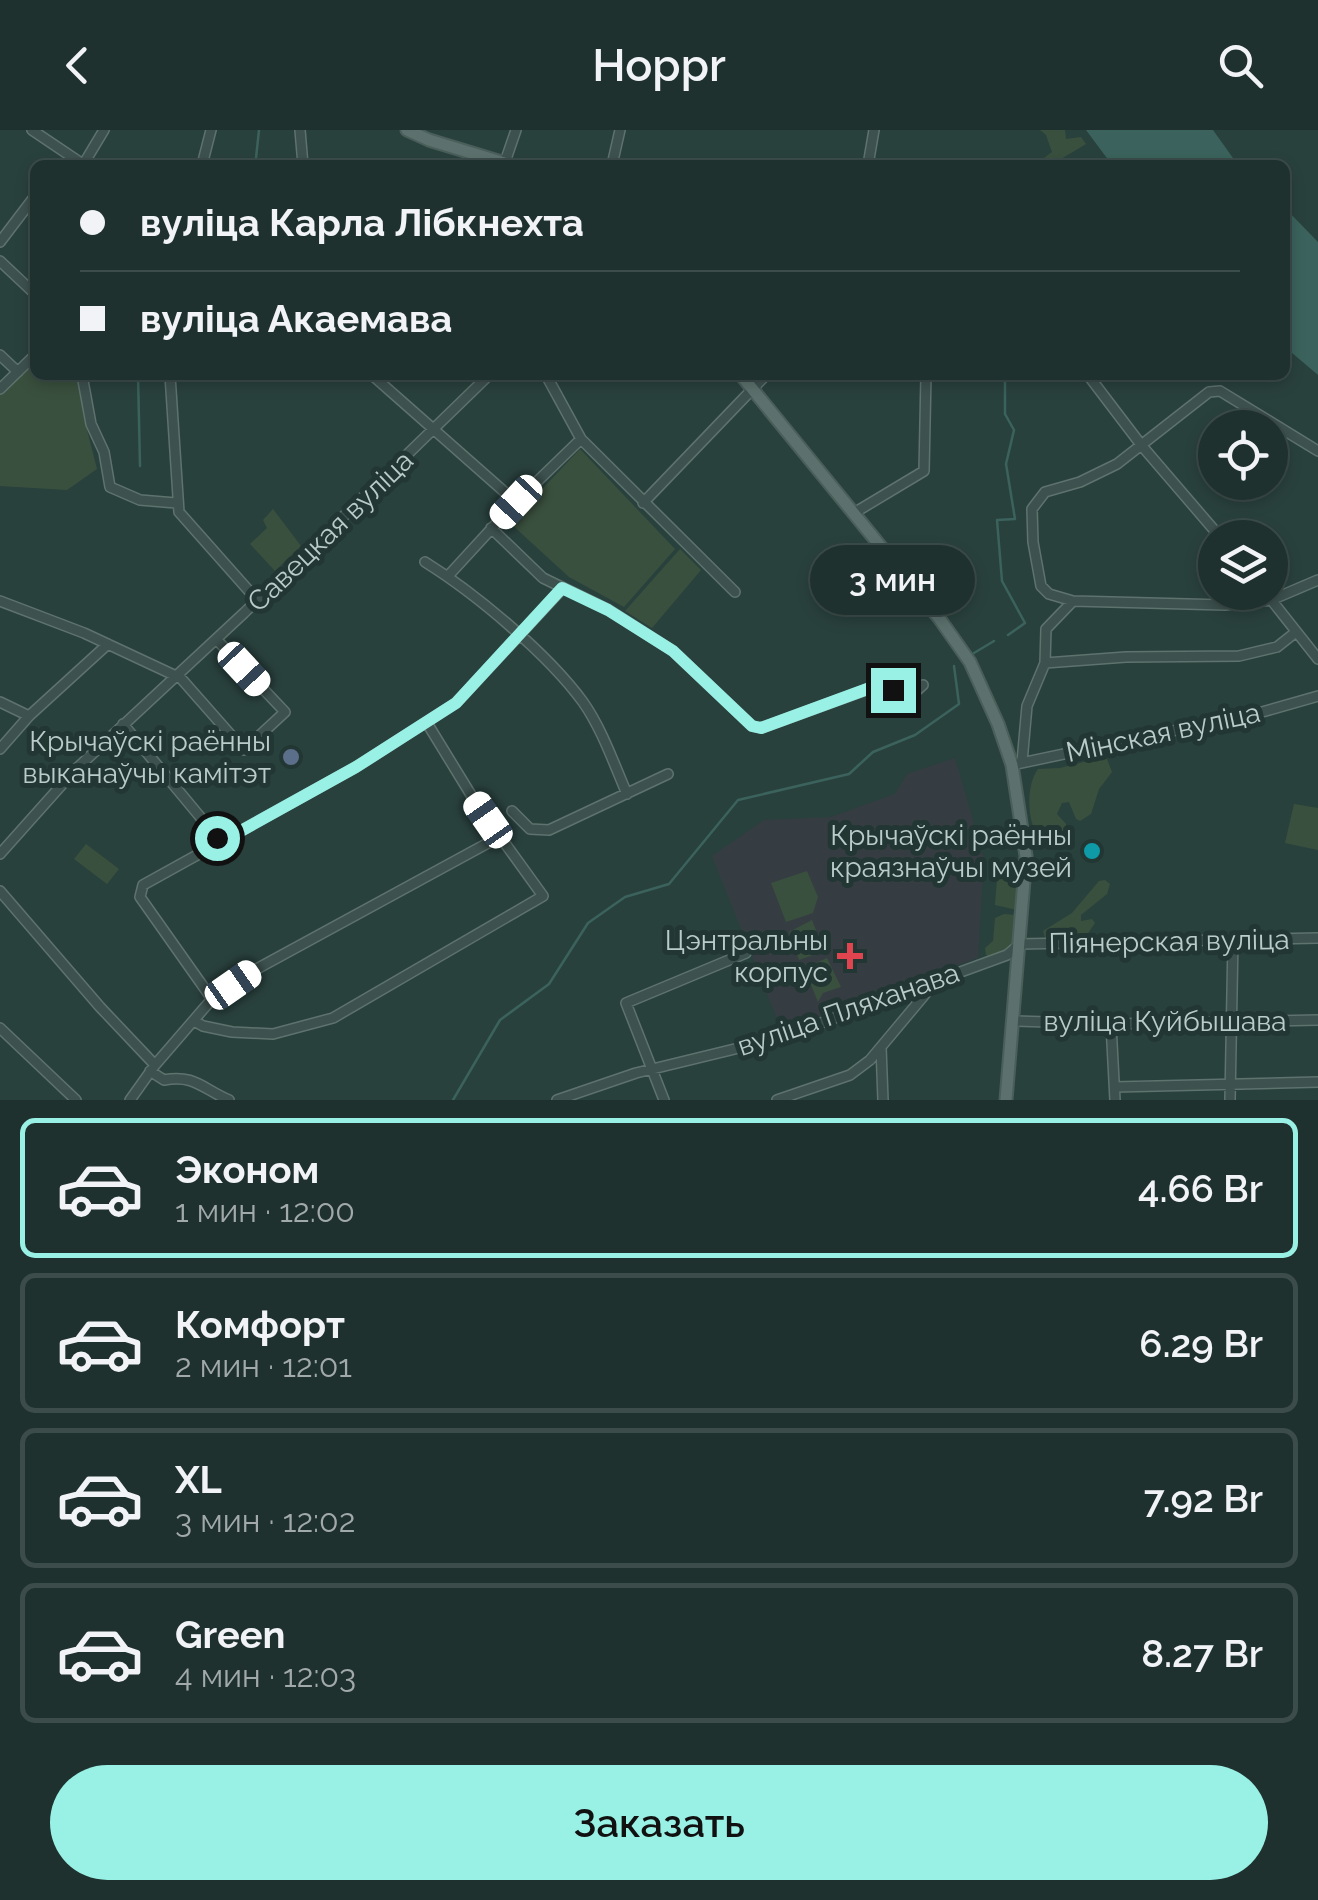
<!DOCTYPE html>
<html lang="ru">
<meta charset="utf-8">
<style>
body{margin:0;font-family:Raleway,sans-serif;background:#2c3d3a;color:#f1f3f6;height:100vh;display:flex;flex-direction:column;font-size:38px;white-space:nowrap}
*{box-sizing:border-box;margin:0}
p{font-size:32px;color:#a1a9aa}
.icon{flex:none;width:55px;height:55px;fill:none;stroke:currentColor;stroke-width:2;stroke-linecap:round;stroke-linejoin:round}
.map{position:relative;height:970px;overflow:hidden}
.details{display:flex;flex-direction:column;background:#1f312e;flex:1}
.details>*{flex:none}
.top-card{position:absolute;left:30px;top:30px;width:1260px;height:220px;border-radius:15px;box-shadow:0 5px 15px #0003,0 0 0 2px #3c4c4a;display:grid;align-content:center;height:220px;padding:0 50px;background:#1f312e}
.fabs{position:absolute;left:1198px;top:280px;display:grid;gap:20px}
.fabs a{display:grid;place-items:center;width:90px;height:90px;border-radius:50%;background:#1f312e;box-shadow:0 5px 15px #0003,0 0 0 2px #3c4c4a;font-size:50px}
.end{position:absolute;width:45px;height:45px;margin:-22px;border:12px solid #99f1e6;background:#111;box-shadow:0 0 0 5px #111}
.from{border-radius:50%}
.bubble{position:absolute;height:70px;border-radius:35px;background:#1f312e;box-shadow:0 5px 15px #0003,0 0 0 2px #3c4c4a;font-size:32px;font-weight:600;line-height:70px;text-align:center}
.car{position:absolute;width:30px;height:60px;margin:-30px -15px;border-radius:12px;box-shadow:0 0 8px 2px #0007;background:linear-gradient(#fff 24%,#345 0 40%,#fff 0 76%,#345 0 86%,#fff 0)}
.top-card b{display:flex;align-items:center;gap:35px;height:95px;font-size:38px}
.top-card b+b{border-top:2px solid #3c4c4a}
.top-card i{width:25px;height:25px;background:#f1f3f6}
ul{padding:18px 0 0;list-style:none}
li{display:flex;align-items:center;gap:30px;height:140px;margin:0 20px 15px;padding:0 30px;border:5px solid #3c4c4a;border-radius:15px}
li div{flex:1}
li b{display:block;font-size:38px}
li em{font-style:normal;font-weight:600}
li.active{border-color:#99f1e6}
li>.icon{width:90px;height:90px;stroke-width:1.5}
.cta{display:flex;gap:20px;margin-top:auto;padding:20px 50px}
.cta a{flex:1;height:115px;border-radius:60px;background:#99f1e6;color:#111;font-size:40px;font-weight:600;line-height:115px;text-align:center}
header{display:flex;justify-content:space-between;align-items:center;height:130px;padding:0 50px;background:#1f312e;font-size:45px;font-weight:600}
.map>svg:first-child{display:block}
</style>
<header><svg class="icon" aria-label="back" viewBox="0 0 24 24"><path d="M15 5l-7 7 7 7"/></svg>Hoppr<svg class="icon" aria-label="search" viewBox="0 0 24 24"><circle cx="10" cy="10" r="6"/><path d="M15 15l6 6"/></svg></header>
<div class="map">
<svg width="1318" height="970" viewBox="0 0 1318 970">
<rect width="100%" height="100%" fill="#29413d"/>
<path fill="#353d43" d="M955 628 974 694 964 703 984 726 978 828 924 847 867 875 782 901 712 726 764 690 831 687 895 664 907 644Z"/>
<path fill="#3a503e" d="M1040 0H1065L1066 9 1081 7 1086 14 1051 35 1044 28 1052 22 1046 5Z
M35 233V245H78L84 288 97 339 67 360 0 356V263Z
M580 319 675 419 624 477 569 447 510 393Z
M273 379 301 416 275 441 250 414 267 398 263 390Z
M680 419 701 440 652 498 625 481Z
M1099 628 1107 629 1112 642 1099 659 1091 684 1080 691 1076 689 1069 672 1062 673 1057 684 1066 694 1067 702 1059 708 1038 707C1027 690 1026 655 1038 639L1060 638Z
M1294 674 1318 678V720L1285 713Z
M86 714 119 739 107 754 74 729Z
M990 727 1017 747V780L995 775 997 749 989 741Z
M807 741 818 767 813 783 786 792 771 753Z
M1105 750 1110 754 1107 764 1081 785V791L1092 789 1095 793 1086 806 1045 808 1043 801 1072 783 1099 751Z
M1004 784 1016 785C1014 812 1018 819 989 827L986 825 985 818 993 811 995 788Z
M812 790 824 821 799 830 789 802Z
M827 828 841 857 823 863 818 872 804 838Z"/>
<path fill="#3b625c" d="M1086 0H1213L1238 35H1112Z
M1285 78 1318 112V245L1285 217Z"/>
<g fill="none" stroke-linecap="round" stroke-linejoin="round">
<path stroke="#3b625c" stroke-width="2.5" d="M251 35 256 28 259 0
M138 245 140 336
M1005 245V284L1014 300 1006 334 1015 389 997 390 1002 451 1025 493 1008 505
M974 523 994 511
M453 970 500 890 549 854 588 793 625 767 669 754 738 670 849 644 873 622 915 605 959 574 954 536"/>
<g stroke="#5e726e" stroke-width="12">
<path id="minor" d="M32 0 84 35
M300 0 303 35
M505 32 516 0
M83 35 104 0
M202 35 211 0
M612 35 620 0
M868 35 874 0
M0 112 35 66
M0 131 35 164
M0 225 18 242
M82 245 91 294 104 322 110 357 140 370 176 373
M170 245 179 382 257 470
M372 245 516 372
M546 245 581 309 735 462
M1088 245 1142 316 1221 408
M0 259 35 225
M1318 321 1220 261 1209 262 1117 334 1080 352 1045 362 1032 379 1033 412 1041 456 1049 464 1073 471 1225 475 1271 470 1318 450
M643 373 766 245
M854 383 924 341 926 245
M491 398 543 448 609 480 673 521 752 596 761 598 871 558 914 563 923 555
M425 432C475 463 548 524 583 572 602 599 614 634 627 664
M448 446 516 372 581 309
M1265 462 1318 529
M0 471 84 503 176 546
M1045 533 1126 527 1239 526 1277 517 1296 502
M178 545 244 620 285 582 216 509
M0 572 29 586
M123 594 221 712
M0 619 29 586 108 514
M1022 632 1027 576 1045 533 1046 499 1073 471
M1012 635 1262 582 1318 566
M512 681 530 699 549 700 668 644
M0 724 75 640 244 483 489 245
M0 761 100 877 155 935
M212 869 140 767 143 755 356 637 456 573 563 458
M194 891 203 896 232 902 273 904 333 888 543 766 476 673 427 593
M1013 891 1111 894 1318 890
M1111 894 1115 970
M0 898 76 970
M881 917 883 970
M150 941 164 950C194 944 203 959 229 970
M1115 957 1318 952
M130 970 155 935 212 869 253 841 499 707
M557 970 636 943 780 908 1007 825 1020 814 1318 808
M664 970 626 873 746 823
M777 970 850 945 870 930 937 850
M1230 970 1233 809"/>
</g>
<g stroke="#4a5e5a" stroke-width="15">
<path id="major" d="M407 0 429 10 511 35
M741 245 939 488 970 532 998 594 1012 635 1026 726 1006 970"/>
</g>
<use href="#minor" stroke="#3d514e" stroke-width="9"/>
<use href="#major" stroke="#5c716d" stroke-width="11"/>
</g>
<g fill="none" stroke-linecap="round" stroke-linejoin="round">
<path stroke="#99f1e6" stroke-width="12" d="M217 708 221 712 356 637 456 573 562 458 608 480 673 521 752 596 761 598 870 558 893 560"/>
</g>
<circle fill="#5c6f8a" stroke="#223733" stroke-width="4" cx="291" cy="627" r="10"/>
<circle fill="#0f9aa8" stroke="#223733" stroke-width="4" cx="1092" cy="721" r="10"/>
<path fill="#e0444e" stroke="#223733" stroke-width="4" d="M845 811h10v10h10v10h-10v10h-10v-10h-10v-10h10z"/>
<g text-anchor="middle" stroke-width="10" stroke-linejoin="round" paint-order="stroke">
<g font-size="28" fill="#bacbc9" stroke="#223733">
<text transform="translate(330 401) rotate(-44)" y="10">Савецкая вуліца</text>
<text transform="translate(1163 602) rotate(-12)" y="10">Мінская вуліца</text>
<text transform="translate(1169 811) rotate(-1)" y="10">Піянерская вуліца</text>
<text transform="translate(848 879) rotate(-19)" y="10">вуліца Пляханава</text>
<text x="1165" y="901">вуліца Куйбышава</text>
</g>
<g font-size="28" fill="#bacbc9" stroke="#223733" text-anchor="end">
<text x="271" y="621">Крычаўскі раённы<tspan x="271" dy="32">выканаўчы камітэт</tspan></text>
<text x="1072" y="715">Крычаўскі раённы<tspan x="1072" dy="32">краязнаўчы музей</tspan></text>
<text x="828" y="820">Цэнтральны<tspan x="828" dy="32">корпус</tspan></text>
</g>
</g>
</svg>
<div class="fabs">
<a><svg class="icon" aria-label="locate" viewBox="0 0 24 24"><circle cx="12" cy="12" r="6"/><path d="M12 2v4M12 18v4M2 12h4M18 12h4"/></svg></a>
<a><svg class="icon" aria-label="layers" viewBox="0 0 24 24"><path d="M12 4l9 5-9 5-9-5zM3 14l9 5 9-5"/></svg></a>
</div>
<i class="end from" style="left:217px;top:708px"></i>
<i class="end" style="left:893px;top:560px"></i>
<div class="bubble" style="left:810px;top:415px;width:165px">3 мин</div>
<i class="car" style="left:516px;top:372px;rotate:223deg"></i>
<i class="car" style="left:244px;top:539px;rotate:137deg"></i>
<i class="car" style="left:488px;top:690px;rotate:325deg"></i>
<i class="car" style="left:233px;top:855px;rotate:55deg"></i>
<div class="top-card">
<b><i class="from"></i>вуліца Карла Лібкнехта</b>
<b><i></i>вуліца Акаемава</b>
</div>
</div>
<section class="details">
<ul>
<li class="active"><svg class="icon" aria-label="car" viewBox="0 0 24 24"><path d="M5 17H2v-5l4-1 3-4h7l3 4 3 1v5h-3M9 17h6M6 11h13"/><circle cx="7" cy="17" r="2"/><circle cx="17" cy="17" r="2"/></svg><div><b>Эконом</b><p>1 мин · 12:00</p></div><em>4.66 Br</em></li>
<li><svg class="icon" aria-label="car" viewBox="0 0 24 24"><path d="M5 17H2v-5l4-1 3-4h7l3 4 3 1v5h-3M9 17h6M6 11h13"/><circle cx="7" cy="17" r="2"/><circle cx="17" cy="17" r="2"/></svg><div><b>Комфорт</b><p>2 мин · 12:01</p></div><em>6.29 Br</em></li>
<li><svg class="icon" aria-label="car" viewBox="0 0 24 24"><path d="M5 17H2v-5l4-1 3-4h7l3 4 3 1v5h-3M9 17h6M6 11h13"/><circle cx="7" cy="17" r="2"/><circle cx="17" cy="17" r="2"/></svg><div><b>XL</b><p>3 мин · 12:02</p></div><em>7.92 Br</em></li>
<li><svg class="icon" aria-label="car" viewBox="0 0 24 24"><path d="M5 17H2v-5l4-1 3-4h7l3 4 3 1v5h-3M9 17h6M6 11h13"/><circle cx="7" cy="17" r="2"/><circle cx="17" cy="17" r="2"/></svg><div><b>Green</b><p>4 мин · 12:03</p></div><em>8.27 Br</em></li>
</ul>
<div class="cta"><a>Заказать</a></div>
</section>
